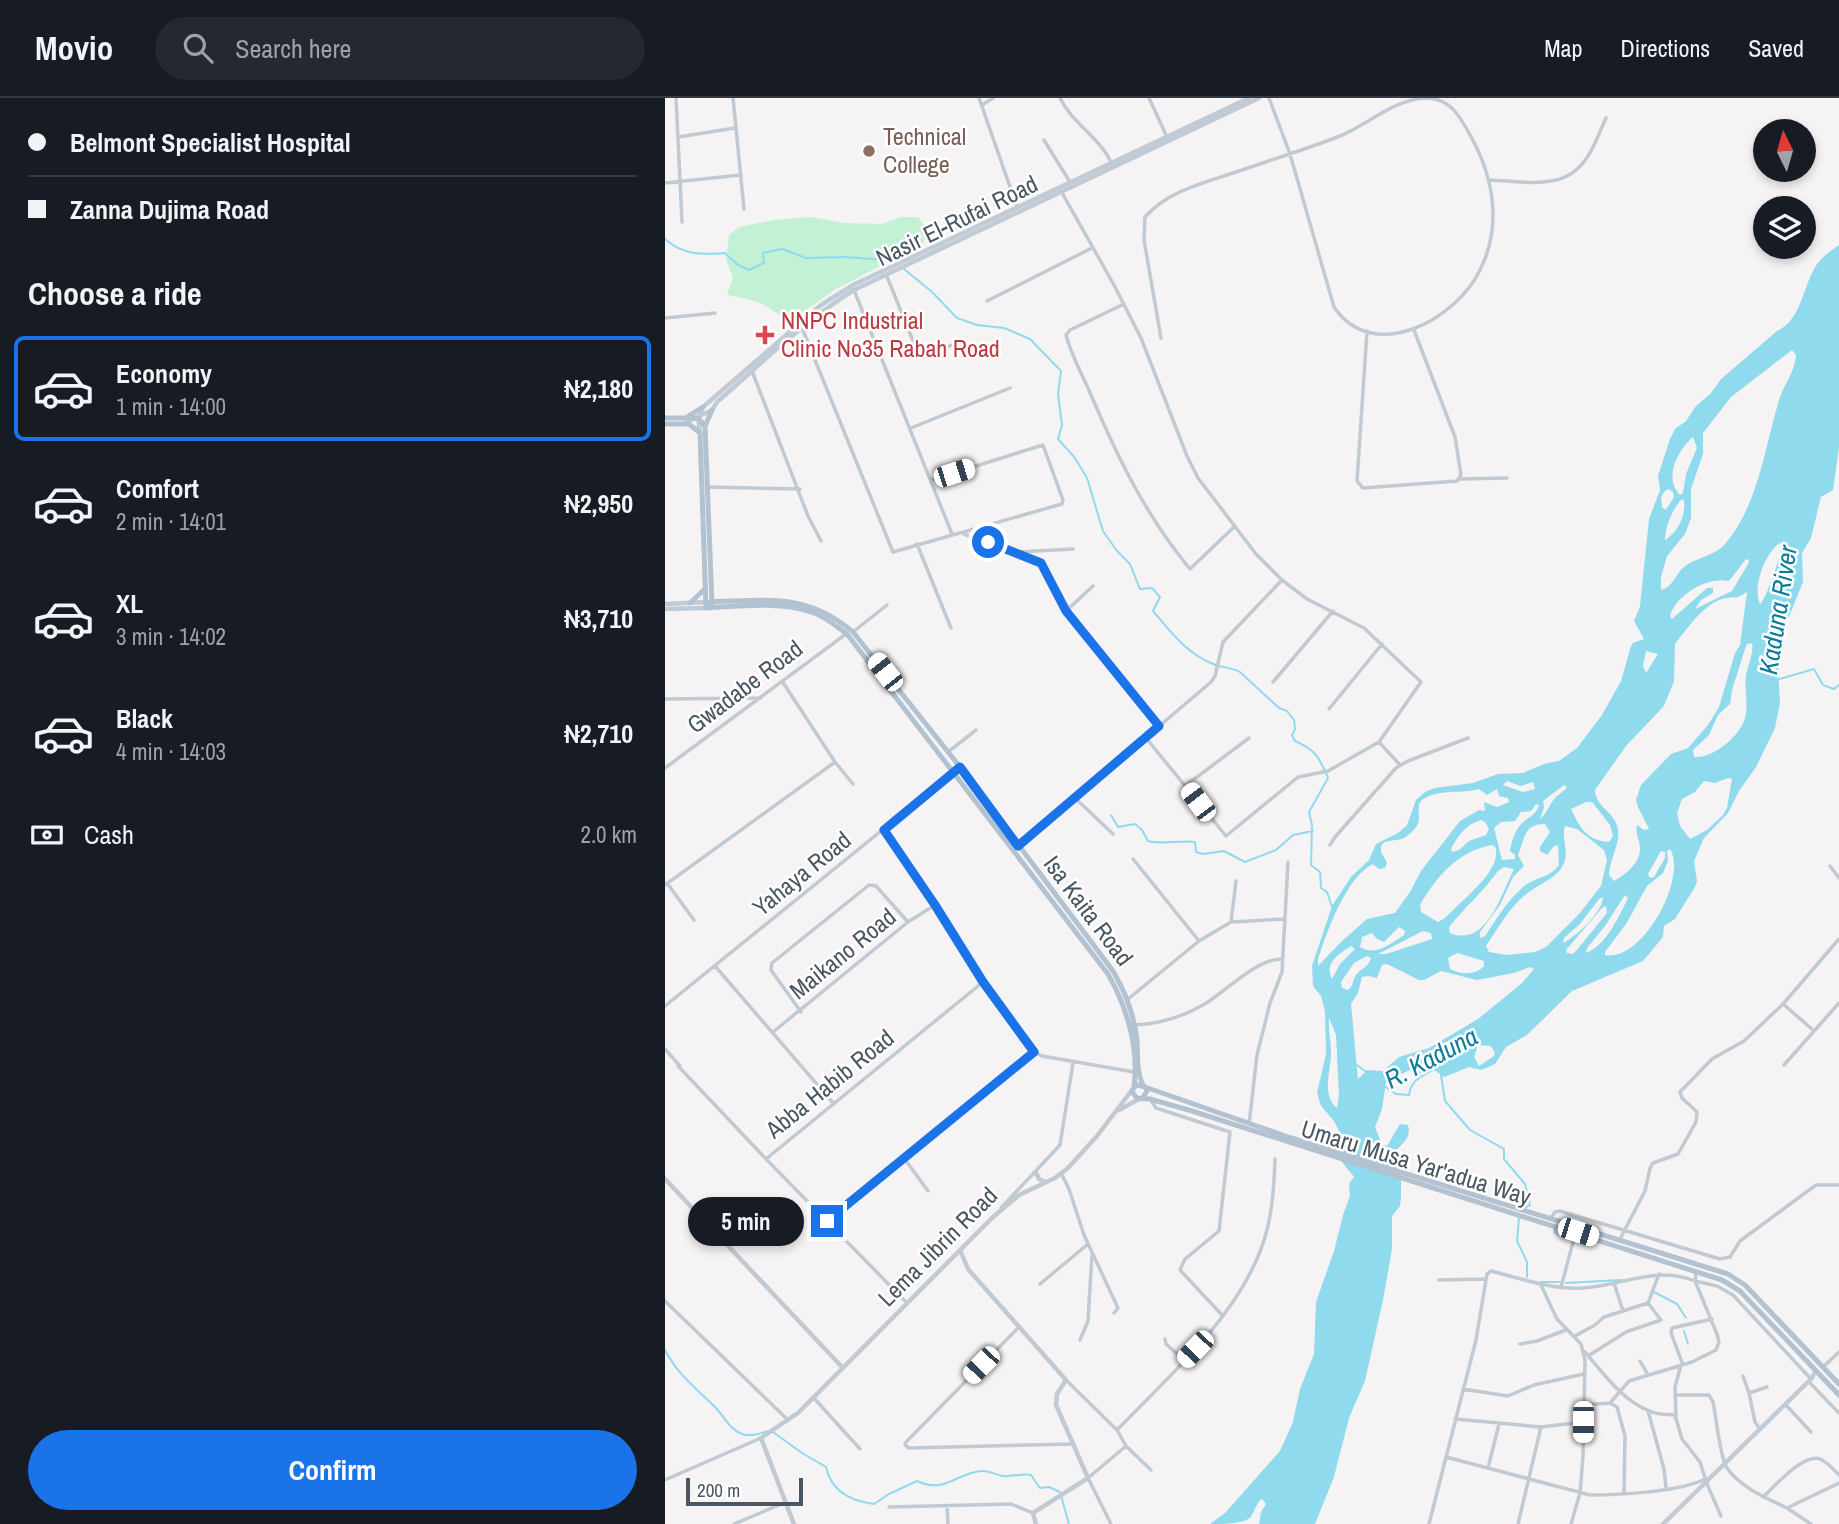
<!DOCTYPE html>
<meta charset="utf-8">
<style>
body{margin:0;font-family:"Archivo Narrow",sans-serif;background:#242831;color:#f1f3f6;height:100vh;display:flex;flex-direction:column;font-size:26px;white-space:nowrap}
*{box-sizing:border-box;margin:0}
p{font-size:23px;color:#9ea1a6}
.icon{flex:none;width:38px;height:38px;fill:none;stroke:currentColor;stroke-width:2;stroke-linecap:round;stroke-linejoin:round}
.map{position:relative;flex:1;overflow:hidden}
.drawer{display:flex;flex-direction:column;background:#171b24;width:665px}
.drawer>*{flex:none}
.banner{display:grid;align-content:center;height:154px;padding:0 28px;background:#171b24}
.needle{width:46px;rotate:355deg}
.fabs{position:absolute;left:1088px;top:21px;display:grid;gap:14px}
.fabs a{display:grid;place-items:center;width:63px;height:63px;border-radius:50%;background:#171b24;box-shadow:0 4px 10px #0003;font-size:35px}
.scale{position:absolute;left:21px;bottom:18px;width:117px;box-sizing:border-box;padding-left:7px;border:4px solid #4a5661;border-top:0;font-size:19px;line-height:24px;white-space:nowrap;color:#4a5661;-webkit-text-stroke:5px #fff;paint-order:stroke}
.end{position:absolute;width:32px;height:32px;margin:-16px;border:9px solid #1a73e8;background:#fff;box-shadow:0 0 0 4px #fff}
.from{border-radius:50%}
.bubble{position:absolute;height:49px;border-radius:24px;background:#171b24;box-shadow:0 4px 10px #0003;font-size:23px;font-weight:700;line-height:49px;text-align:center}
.car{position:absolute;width:21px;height:42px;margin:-21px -10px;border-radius:9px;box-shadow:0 0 5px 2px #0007;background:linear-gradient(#fff 24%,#345 0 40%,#fff 0 76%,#345 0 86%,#fff 0)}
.banner b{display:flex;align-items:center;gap:24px;height:66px;font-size:26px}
.banner b+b{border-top:2px solid #363941}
.banner i{width:18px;height:18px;background:#f1f3f6}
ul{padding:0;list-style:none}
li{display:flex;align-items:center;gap:21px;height:105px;margin:0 14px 10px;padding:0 14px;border:4px solid transparent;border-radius:10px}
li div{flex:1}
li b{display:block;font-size:26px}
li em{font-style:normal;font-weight:700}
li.active{border-color:#1a73e8}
li>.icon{width:63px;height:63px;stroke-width:1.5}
h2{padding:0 28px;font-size:32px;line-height:84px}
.pay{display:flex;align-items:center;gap:18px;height:77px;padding:0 28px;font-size:26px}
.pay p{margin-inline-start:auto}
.button{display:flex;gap:14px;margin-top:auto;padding:14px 28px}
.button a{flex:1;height:80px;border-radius:42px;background:#1a73e8;color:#fff;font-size:28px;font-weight:700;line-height:80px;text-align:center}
header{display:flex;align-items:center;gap:42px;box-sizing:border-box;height:98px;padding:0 35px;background:#171b24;border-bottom:2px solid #363941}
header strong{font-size:33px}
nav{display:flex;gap:38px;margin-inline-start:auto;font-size:24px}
.search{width:490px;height:63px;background:#242831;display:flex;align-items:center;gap:18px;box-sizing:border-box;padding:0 24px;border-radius:38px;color:#9ea1a6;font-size:26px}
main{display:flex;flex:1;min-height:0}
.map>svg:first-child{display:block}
</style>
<header>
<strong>Movio</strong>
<div class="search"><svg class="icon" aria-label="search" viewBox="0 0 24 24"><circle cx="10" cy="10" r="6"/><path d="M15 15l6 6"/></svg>Search here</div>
<nav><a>Map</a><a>Directions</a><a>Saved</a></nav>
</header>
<main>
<section class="drawer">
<div class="banner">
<b><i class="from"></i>Belmont Specialist Hospital</b>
<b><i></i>Zanna Dujima Road</b>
</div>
<h2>Choose a ride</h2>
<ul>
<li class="active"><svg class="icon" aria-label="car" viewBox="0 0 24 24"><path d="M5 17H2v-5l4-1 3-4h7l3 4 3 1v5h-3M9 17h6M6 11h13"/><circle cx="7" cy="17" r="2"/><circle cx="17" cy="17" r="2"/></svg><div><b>Economy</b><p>1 min · 14:00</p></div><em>₦2,180</em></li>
<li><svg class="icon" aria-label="car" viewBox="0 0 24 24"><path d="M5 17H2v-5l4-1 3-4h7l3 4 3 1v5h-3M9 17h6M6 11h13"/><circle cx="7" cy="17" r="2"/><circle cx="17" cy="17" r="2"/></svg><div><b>Comfort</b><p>2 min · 14:01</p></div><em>₦2,950</em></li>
<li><svg class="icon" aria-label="car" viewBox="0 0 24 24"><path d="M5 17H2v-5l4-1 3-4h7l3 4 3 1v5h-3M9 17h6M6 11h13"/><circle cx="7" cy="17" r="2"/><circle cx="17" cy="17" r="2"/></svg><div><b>XL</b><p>3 min · 14:02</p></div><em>₦3,710</em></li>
<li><svg class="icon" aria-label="car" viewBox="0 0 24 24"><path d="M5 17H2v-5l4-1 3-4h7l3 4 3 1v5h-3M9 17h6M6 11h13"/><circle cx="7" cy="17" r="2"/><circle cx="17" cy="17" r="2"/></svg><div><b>Black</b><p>4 min · 14:03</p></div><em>₦2,710</em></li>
</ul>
<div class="pay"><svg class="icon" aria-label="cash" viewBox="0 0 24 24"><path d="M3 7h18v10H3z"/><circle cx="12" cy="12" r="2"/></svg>Cash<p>2.0 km</p></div>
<div class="button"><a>Confirm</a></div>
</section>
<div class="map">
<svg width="1174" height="1426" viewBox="0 0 1174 1426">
<rect width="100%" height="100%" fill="#f5f3f3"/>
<path fill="#c3f1d5" d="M146 119 179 125 217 126 236 119H253L261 129 260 142 254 148 169 192 124 225C100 205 93 202 62 197L68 179 61 162 64 137 74 129 109 122Z"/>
<path fill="#90daee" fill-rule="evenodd" d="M1174 147V349L1168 392 1156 399 1146 440 1137 455 1138 484 1121 526 1113 572 1115 605 1110 630 1091 669 1074 693 1063 715 1039 740 1029 763 1032 783 1030 789 1010 821 999 828 998 839 978 863 907 893 862 937 841 949 830 966 816 972 804 969 779 979 762 967 752 980 744 972 721 984 717 1011 710 1029 717 1047 722 1048 735 1026 743 1027C747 1042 735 1046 728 1057L736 1078V1099L735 1108 727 1118V1151L718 1202 700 1283 684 1320 669 1379 650 1426H594L596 1414 601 1406 597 1401C590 1406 590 1414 585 1420 576 1426 557 1426 545 1426L560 1415 615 1353 628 1324 635 1291 649 1256 651 1204 669 1153 678 1117 685 1098 684 1086 689 1079C682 1069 674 1066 676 1052L683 1047V1044L678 1041 669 1023 656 1008 652 995 661 956 660 913 656 898 648 888 647 868 667 808 686 779 704 762 711 746 733 735 742 727 751 702 760 694 770 690 808 685 833 676 858 675 879 666 894 663 912 650 937 617 956 583 966 548 968 545 979 541 969 523 975 508 984 421 995 392 993 378 1005 341 1010 331 1021 323 1030 309 1046 295 1056 281 1112 233C1135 223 1138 191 1149 171 1155 160 1164 154 1174 147ZM1127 252 1131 257C1130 274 1119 286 1114 302 1100 349 1093 408 1060 446 1049 459 1030 459 1018 470 1010 477 1008 489 996 492V479L1002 458 1020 436 1026 420V391L1038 356V335L1066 299ZM1028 339 1032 350 1021 376 1018 395 1015 397C998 380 1013 352 1028 339ZM1003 391 1008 394 1009 399 1001 412 997 409 996 399 999 394ZM1016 402H1019C1021 418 1013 434 1000 442 1000 429 1007 412 1016 402ZM1114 445 1118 447C1115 458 1102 500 1095 506 1087 488 1100 457 1114 445ZM1081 461 1084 462 1083 466 1067 493 1030 511 1036 502 1048 495V490H1042L1007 521 1005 518C1011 497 1042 478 1064 483ZM1082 494 1075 547 1070 555 1054 609 1043 627 1023 650 1006 656 976 687 971 702 973 709 984 731 979 732 972 727C970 736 975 742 975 751 975 765 960 777 949 783L944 777C944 761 959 741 951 725 945 712 931 708 930 692L961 648 999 608 1009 583 1010 546 1013 542C1024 528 1042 503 1061 500 1074 498 1069 502 1082 494ZM1087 545C1089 556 1083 566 1081 577 1079 590 1083 603 1081 616 1078 636 1049 661 1029 659L1028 652 1044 637 1053 617 1065 606 1067 592 1080 551 1082 546ZM981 553 993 556 981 575 978 568ZM1063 680 1067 681 1062 710 1058 717 1042 732 1025 741 1015 728 1012 715 1017 701 1030 694 1039 683 1050 685ZM842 683 856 688 868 684 870 691 858 694 838 687ZM899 687 902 689C898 695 893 696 889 701 883 709 882 715 875 721L879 709 878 703ZM814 691 822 697 832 691 834 698 843 700 844 704 832 709 819 704 820 713 814 712 795 723 756 773 745 794 730 815 702 821 677 843 653 868V861C662 834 681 779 708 766L714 771 720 770 722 765C721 762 719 759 717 756 711 739 732 744 739 740 743 738 749 732 751 729 759 718 747 707 760 700 776 691 797 696 814 691ZM921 704H927L945 727 948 738 944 744C920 742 915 729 906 711ZM871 706 874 707C871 719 859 720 853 730 849 736 846 746 845 753L850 757V761L837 762 829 730 836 724 850 723 856 714 866 713ZM816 722 820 724 824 731 821 737 804 743 794 752 787 754 786 751C792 739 801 726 816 722ZM880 726 885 734 875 749V753L882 757 889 748 893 747 894 767C884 781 868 779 857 790 842 803 831 822 820 838L815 840V834L835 807 848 779 859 768 853 757C860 741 858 726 880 726ZM900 728 912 731 939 752 942 762 936 788 914 816 881 849 870 854 842 857 824 854 821 848C836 826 847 804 870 790 880 783 894 778 899 765 904 752 896 740 900 728ZM827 747 830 749C839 771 795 804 780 820L773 824 756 814 755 807C771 779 793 753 827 747ZM1005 751C1023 780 977 865 940 857V854L961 826 982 788 998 775 1003 763 1002 753ZM996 753 1000 754V760L989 779 985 780 983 776ZM839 769 849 771C836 796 822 850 785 835L784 829C800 809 818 794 833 773ZM960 797 963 800C954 818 941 848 921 855L922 850 940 828ZM938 799C937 815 912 838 898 845L899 840 915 826 934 801ZM941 808 942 815 911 853 908 856 902 855 901 852 937 810ZM734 829 740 833 739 837C727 845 710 859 695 849L697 839 707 835 712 841 719 844ZM758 833 766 835 767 841 721 856H713ZM686 848 690 851 675 866 667 881C659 865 674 856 686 848ZM792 855 819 863V868C811 877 796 877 785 871L783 860ZM702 858 706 860C703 870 696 870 691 877 687 883 689 887 683 892L677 890 676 884 689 865ZM722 866 754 882H759L776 873 812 882 849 875 865 869 869 871 857 885 813 921 764 950 734 959 718 973 702 972 693 981 686 906 693 895 697 879 703 878 712 880 717 867ZM664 920 671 937 674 997 672 1010C656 997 666 972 666 955 666 943 663 932 664 920ZM813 947 826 948 830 955 829 958 814 968 809 959Z"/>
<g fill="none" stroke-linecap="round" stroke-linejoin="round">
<path stroke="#90daee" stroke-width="2" d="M0 141C17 157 37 157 60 155L73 167 84 172 99 165 98 155 117 151 141 160 180 159 220 162
M239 171 267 194 292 220 312 227 339 230 365 241 396 273 393 296 397 327 393 341 410 360 422 380 438 433 452 453 465 466 475 491 487 490 495 499 488 513C506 534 522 556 548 566 557 570 566 569 575 574L614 610 622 613 629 622 630 631 627 637 630 643C651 652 654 659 663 680L644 714 647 727 646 767 655 774 656 790 662 794 667 809
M1111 582 1149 571 1158 587 1169 591 1174 587
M446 717 453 729 470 726 477 732 483 743C498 747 514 742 530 744L531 754 538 756 559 753 580 764 611 752 628 737 648 733
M692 967 701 974
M776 977 780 1003 805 1032 839 1051V1061L860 1086 865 1107 859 1110
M719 988 731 996 744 997C746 982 756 979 768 972
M854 1120 852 1143 862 1164V1179
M876 1184H895
M901 1185 956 1182
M989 1194 1012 1206 1021 1220
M1019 1233 1023 1246
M0 1252C12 1276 31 1290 50 1309 59 1318 64 1331 77 1336 86 1339 94 1336 103 1333
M108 1334 137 1355 161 1369C166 1393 185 1403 209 1406L224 1396 252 1383C280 1396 289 1376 316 1373 324 1372 330 1377 338 1378 347 1379 356 1375 366 1377L375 1390 384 1389 395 1394 404 1426"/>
<path stroke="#c1cad2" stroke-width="3.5" d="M11 0 17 124
M68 0 79 111
M314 0 352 109
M395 0C407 25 434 39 446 64
M484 0 502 39
M317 7 328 0
M13 39 70 30
M379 42 405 84
M826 82C851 83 890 91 911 72 926 60 933 37 941 20
M0 85 76 77
M396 93 449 187 476 240 522 358 533 380 591 456 617 482 642 501 699 530 756 584 714 644 663 673 633 679 561 738 481 640
M221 176 254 258H260L299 242
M189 192 287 436
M322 203 427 150
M459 206 405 232 401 237C406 257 418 278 426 297 453 360 481 418 525 471L570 428
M0 220 50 215
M137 230 228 454 397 406 398 402 378 347 266 382
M702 233 692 383 698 390 792 383 796 377 790 339 749 232
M496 240 479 142 480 119C504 92 542 84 574 73 608 61 642 51 675 38 702 27 731 0 762 0 785 1 794 17 804 35 828 77 838 126 815 172 791 222 708 267 669 209L625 56 604 0
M87 273 143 418 156 443
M246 330 345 290
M794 381 842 380
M42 389 135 391
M299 436 376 465 401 513 494 628
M252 446 286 530
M350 454 408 451
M401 513 428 488
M188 534 222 507
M117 583 170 664 188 686
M608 584 668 513
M0 601 96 600
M664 611 717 546
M714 644 735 667
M283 654 311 632
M0 670 181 536
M520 688 584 640
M410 700 448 736
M219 732 318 884 369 954 377 958 469 974
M355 747 546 584 550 578 558 544 617 482
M665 747 670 739 731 670 743 663 803 640
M468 761 534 843
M1165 768 1174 780
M2 785 29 822
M0 787 170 664
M566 824 571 783
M50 868 169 1006
M463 901 534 843 566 824 620 821
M1118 906 1148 932
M0 908 295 669
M136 914 106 872 107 865 204 787 211 788 243 824
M469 927C493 926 517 919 538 907 561 894 590 861 617 861
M108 934 243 824 270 807
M0 951 15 968
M1119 967 1174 905
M13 968 101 1061 318 884
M485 1001 491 1010 565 1034 554 1133 520 1161 515 1172 557 1217
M584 1026 592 957 605 905 617 874 623 764
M239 1060 263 1093
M101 1061 242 1205
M396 1075 404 1091 419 1137 453 1210 449 1215
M336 1110 395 1047 408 965
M886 1120 890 1114 895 1113 1055 1161 1065 1159 1075 1143 1151 1087H1174
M162 1123 369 954
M890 1128V1134L906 1140 908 1144 896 1189
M955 1141 980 1093 985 1070 988 1065 1013 1056 1031 1024 1032 1014 1017 1000 1015 994 1047 961 1079 943 1118 906 1174 841
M774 1182 820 1181
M875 1185 892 1221 916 1246 920 1262 918 1358 915 1395 906 1426
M949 1185 958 1213
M375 1186 423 1146
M0 1203 123 1322
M983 1205 994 1176
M354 1229 241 1344 240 1347 244 1350 407 1346
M910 1238 930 1227 939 1219 983 1205
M500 1241 501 1246 519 1262
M415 1242 423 1223 427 1157
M855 1246 872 1243 901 1232
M920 1254C938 1275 959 1305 987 1314 994 1317 1002 1316 1010 1317L1017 1341 1035 1364 1042 1386 1056 1418
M923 1258 961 1234 996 1222 983 1205
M975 1263 983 1277
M1018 1267 1006 1235 1007 1230 1047 1221
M1158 1269 1174 1254
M1078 1278 1084 1295
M401 1282 452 1332 461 1348 486 1372
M1145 1285 1174 1315
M798 1291 843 1298 869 1287 919 1276
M1010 1297H1044L1048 1304C1051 1318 1055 1360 1062 1370 1075 1389 1101 1400 1122 1410
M148 1299 195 1351
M945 1305 964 1283 1027 1264 1051 1252 1054 1244 1052 1236 1030 1183 1052 1188 1068 1197 1146 1281
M918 1307 945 1305 952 1309 960 1338 959 1395
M1121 1307 1146 1334
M983 1313 999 1371 1001 1390
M1011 1318 1010 1289 1016 1267
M790 1321 876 1329 918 1324
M1095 1331 1090 1324 1084 1295 1102 1289
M452 1332C503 1279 570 1221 596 1151 607 1122 609 1091 610 1061
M781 1359 925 1397C955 1397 1014 1394 1040 1381
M823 1370 834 1326
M0 1382 96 1340
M1098 1399C1110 1388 1141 1352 1157 1362 1163 1365 1169 1372 1174 1377
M282 1408 283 1426
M224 1409 346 1406 368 1415
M69 1426 121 1404
M446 1426 423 1380 461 1348
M764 1426 811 1242 822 1176 826 1173C854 1180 887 1192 917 1190 957 1188 990 1167 1030 1183L1031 1175
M853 1426 876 1329
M1146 1426 1122 1410 1174 1385"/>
<path stroke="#c1cad2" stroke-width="4.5" d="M454 1012 474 1001
M371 1075 374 1081 381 1084
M0 1081 177 1269
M295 1152 303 1171 401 1282 392 1296 391 1307 423 1380 368 1415 371 1426
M129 1426 96 1340 133 1315 327 1120 354 1097 390 1080 403 1070 432 1038 467 992"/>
<path stroke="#c1cbd6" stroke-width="4.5" d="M20 325 47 312 52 304C96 266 139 223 189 192L594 0
M35 334 33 320 38 309 156 207 188 187 584 0
M0 506 41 504
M0 511 41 510
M998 1426 1146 1281 1151 1273"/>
<path stroke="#b3c2d1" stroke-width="5" d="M22 319 38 309
M0 320H33L40 328 47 507
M0 326H24L35 335 41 510C76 508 116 503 149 515 161 519 172 529 182 536L443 876C462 909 474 950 469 989
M40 328 47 312
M41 504C99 503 140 493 188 534L295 669 448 873C461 895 469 917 472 942 473 958 471 973 478 987
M25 505 40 491
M480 989 623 1039 1063 1176 1080 1187 1174 1286
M477 1001 482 993 480 989 473 987 469 989 467 994 472 1000 485 1001 527 1013 1057 1182 1075 1193 1174 1297"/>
</g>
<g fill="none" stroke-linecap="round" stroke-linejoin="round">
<path stroke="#1a73e8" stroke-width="9" d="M162 1123 369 954 318 884 270 807 219 732 295 669 353 748 494 628 401 513 376 465 323 444"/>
</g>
<circle fill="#8d6e63" stroke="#fff" stroke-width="2.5" cx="204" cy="53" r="7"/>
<path fill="#e0444e" stroke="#fff" stroke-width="2.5" d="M96.5 226.5h7v7h7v7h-7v7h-7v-7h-7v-7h7z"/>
<g text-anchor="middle" stroke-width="5" stroke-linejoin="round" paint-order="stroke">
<g font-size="24" fill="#785e54" stroke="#fff" text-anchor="start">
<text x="218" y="47">Technical<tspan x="218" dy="28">College</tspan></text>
</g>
<g font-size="24" fill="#4a5661" stroke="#fff">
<text transform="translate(292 123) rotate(-26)" y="8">Nasir El-Rufai Road</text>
<text transform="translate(80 589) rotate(-37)" y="8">Gwadabe Road</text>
<text transform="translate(137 776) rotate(-39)" y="8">Yahaya Road</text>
<text transform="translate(423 813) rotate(53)" y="8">Isa Kaita Road</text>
<text transform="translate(178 856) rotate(-39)" y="8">Maikano Road</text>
<text transform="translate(165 986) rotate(-39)" y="8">Abba Habib Road</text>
<text transform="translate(751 1065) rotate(17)" y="8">Umaru Musa Yar'adua Way</text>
<text transform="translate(273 1149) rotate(-45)" y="8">Lema Jibrin Road</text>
</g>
<g font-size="24" fill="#be3a42" stroke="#fff" text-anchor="start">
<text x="116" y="231">NNPC Industrial<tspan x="116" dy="28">Clinic No35 Rabah Road</tspan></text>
</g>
<g font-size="26" font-style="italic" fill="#0c7c9b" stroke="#fff">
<text transform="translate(1113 512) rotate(-81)" y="9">Kaduna River</text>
<text transform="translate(766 960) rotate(-28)" y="9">R. Kaduna</text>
</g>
</g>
</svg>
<div class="fabs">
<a><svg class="needle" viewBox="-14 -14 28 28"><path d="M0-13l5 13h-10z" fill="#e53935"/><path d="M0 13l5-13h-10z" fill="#9ea1a6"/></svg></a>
<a><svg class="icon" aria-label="layers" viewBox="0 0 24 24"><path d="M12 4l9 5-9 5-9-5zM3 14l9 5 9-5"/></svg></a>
</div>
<div class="scale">200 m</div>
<i class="end from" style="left:323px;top:444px"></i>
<i class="end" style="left:162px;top:1123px"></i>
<div class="bubble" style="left:23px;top:1099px;width:116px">5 min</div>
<i class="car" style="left:289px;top:375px;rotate:72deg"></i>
<i class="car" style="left:220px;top:574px;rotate:322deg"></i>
<i class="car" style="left:533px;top:704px;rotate:323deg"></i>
<i class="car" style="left:913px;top:1134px;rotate:108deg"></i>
<i class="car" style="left:530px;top:1251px;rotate:224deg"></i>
<i class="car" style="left:316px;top:1267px;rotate:224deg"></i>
<i class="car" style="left:918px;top:1324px;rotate:180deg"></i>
</div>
</main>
